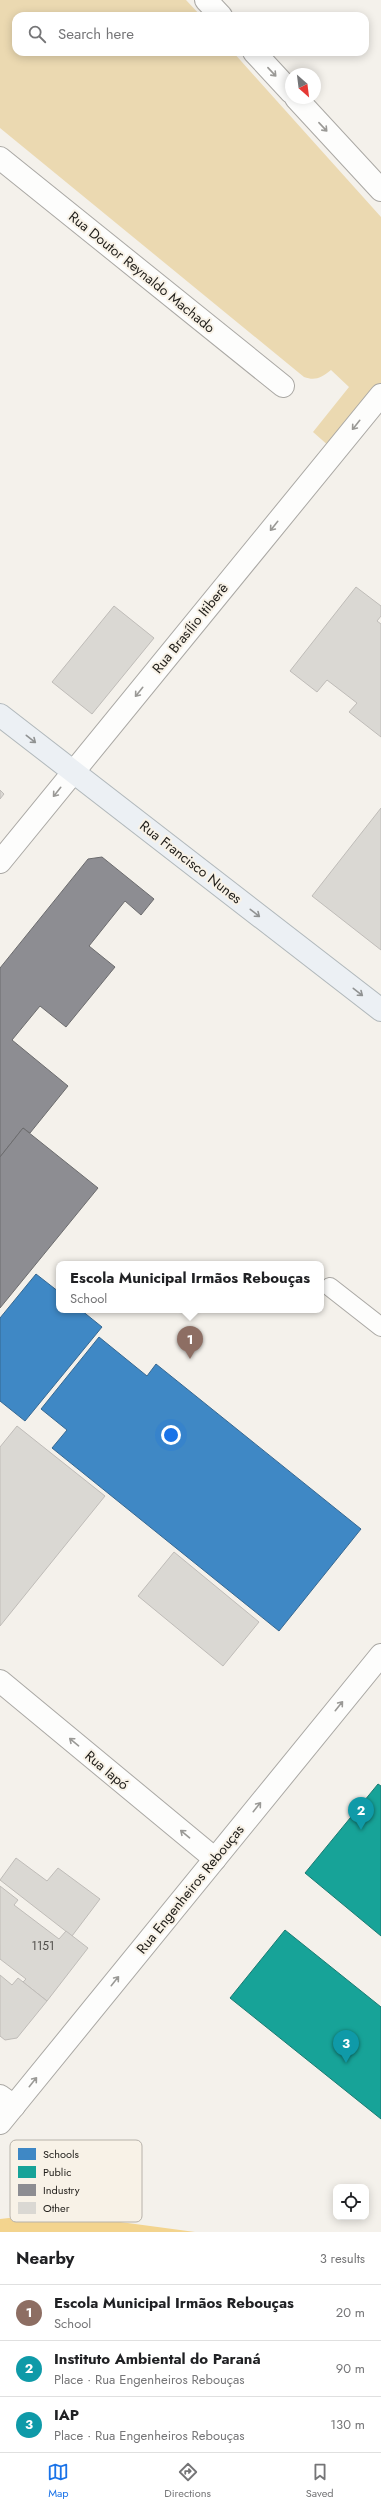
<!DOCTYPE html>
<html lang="en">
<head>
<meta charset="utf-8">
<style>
	body { margin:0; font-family:Jost,sans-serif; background:#f2f2f2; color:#202124 }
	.controls { position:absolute; right:12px; bottom:12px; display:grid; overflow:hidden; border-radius:8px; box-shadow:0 2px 10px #0003 }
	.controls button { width:36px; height:36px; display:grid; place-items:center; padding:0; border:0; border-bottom:1px solid #e0e0e0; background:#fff; color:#202124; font:20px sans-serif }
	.compass { position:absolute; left:285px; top:68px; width:36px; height:36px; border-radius:50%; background:#fff; box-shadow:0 2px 10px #0003; rotate:152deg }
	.you { position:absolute; left:171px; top:1435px; width:14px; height:14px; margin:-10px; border:3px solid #fff; border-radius:50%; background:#1a73e8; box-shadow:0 0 0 6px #1a73e833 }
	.badge { display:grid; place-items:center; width:26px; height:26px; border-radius:50%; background:#1a73e8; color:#fff; font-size:13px; font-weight:700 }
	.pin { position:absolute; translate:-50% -33px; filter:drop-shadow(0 1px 2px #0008) }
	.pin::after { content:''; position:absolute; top:21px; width:14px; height:12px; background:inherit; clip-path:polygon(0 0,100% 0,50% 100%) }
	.popup { position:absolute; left:56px; top:1261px; width:268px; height:52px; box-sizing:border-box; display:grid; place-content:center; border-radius:8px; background:#fff; filter:drop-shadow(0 1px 3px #0005); font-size:13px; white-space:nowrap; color:#757577 }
	.popup b { font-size:15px; color:#202124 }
	.popup::after { content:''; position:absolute; left:50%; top:100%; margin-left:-8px; border:8px solid transparent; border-top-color:#fff }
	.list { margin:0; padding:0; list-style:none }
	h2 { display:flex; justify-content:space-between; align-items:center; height:52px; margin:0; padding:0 16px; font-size:17px }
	h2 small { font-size:13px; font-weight:400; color:#757577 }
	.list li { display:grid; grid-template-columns:26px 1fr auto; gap:12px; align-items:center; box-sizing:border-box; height:56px; padding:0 16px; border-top:1px solid #e0e0e0 }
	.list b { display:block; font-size:15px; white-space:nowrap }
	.list p { margin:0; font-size:13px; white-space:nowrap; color:#757577 }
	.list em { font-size:13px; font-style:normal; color:#757577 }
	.icon { flex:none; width:22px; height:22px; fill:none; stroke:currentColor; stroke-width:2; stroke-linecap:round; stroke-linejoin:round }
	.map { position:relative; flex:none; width:381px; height:2232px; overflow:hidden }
	.search { position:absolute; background:#fff; box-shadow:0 2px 10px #0003; left:12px; right:12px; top:12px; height:44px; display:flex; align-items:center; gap:10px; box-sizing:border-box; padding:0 14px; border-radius:12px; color:#757577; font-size:15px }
	.sheet { height:220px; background:#fff }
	nav { display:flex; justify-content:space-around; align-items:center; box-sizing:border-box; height:56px; border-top:1px solid #e0e0e0; background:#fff; font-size:11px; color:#757577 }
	nav a { display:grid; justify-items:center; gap:2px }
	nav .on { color:#1a73e8 }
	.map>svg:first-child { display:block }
	.green { fill:#ebd9b1 }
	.water { fill:#f3d48e }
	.schools { fill:#3f88c5; stroke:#366892 }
	.public { fill:#17a398; stroke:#1a7b72 }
	.industry { fill:#8d8d92; stroke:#6c6c6e }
	.building { fill:#dad8d3; stroke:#bfbcb8 }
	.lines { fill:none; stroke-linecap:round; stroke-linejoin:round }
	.service-casing { stroke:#aaa8a4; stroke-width:20 }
	.minor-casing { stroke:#aaa8a4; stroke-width:24 }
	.secondary-casing { stroke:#aaa8a4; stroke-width:24 }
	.primary-casing { stroke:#b1b8bb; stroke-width:24 }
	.service { stroke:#fdfdfc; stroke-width:18 }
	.minor { stroke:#fdfdfc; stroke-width:22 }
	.secondary { stroke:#fdfdfc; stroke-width:22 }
	.primary { stroke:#ecf0f4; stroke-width:22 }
	.oneway { stroke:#9a9996 }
	.oneway2 { stroke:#909292 }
	.labels { text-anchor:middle; stroke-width:4; stroke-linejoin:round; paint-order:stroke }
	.number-label { font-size:12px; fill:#504e4a }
	.street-label { font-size:14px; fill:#201e1a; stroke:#f8f2e7 }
	.key { fill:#f8f2e7; stroke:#b7b2aa; stroke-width:1 }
	.key-label { font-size:11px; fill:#201e1a }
</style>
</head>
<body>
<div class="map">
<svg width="381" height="2232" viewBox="0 0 381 2232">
	<rect width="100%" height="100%" fill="#f4f1eb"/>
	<path class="green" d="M0,0H186L201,16H16V52H233L381,217V386L330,447L313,432L349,387L331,370C321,378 315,381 304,377L0,128Z"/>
	<path class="water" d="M53,2213L195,2232H0V2219Z"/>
	<g class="schools">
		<path d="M36,1274L59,1292V1310H81L102,1327L25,1421L0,1401V1318Z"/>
		<path d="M99,1337L147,1376L156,1364L361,1529L279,1631L52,1448L67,1430L41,1409Z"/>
	</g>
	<g class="public">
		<path d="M378,1784L381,1786V1936L305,1873Z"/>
		<path d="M285,1930L381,2007V2119L230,1998Z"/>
	</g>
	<g class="industry">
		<path d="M102,857L154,899L141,915L125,901L89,946L115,967L66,1027L40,1006L12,1040L68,1086L30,1133L23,1128L0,1157V968L88,859Z"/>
		<path d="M23,1128L98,1188L0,1308V1157Z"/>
	</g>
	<g class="building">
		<path d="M356,587L381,606V616L377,621L381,624V737L349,712L357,703L327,680L317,692L290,671Z"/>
		<path d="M114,606L154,638L92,714L52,682Z"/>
		<path d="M0,790L4,794L0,799Z"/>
		<path d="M381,808V950L312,896Z"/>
		<path d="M17,1426L105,1496L0,1626V1447Z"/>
		<path d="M174,1552L259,1622L223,1666L138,1596Z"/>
		<path d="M16,1858L47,1881L58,1868L100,1899L72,1936L0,1880Z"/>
		<path d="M0,1886L18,1900L14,1905L59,1939L66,1931L88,1948L47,2001L23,1982L26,1979L0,1959Z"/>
		<path d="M0,1975L12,1985L18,1978L47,2001L17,2038L5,2040L0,2036Z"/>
	</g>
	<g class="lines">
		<defs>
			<path id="service" d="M330,1287L381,1327"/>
			<g id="minor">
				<path d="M0,158L283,386"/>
				<path d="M0,1681L215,1859"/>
				<path d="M0,2096L14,2106"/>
			</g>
			<g id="secondary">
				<path d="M206,0L221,16"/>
				<path d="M254,52L291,92"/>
				<path d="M296,98L381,190"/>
				<path d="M0,862L381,395"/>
				<path d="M0,2123L381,1655"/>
			</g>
			<path id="primary" d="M0,715L381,1010"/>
		</defs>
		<use href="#service" class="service-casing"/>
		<use href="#minor" class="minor-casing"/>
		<use href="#secondary" class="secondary-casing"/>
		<use href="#primary" class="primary-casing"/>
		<use href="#service" class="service"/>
		<use href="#minor" class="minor"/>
		<use href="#secondary" class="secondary"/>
		<use href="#primary" class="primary"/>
	</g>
	<defs><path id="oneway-shaft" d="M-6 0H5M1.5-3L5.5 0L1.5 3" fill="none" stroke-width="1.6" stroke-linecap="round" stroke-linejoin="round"/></defs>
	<g class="oneway">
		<use href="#oneway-shaft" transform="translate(272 72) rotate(47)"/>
		<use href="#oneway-shaft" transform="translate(323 127) rotate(47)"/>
		<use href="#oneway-shaft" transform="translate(356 425) rotate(129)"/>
		<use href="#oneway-shaft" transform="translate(274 526) rotate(129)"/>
		<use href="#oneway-shaft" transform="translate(139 692) rotate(129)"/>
		<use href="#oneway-shaft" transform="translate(57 792) rotate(129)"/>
		<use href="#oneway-shaft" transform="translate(339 1706) rotate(-51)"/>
		<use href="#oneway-shaft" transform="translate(74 1742) rotate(-140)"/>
		<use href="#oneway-shaft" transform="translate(257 1807) rotate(-51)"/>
		<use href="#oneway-shaft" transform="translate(185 1834) rotate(-140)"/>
		<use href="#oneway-shaft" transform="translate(115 1981) rotate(-51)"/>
		<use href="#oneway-shaft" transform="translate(33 2082) rotate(-51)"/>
	</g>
	<g class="oneway2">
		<use href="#oneway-shaft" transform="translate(31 739) rotate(38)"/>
		<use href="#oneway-shaft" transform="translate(255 913) rotate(38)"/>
		<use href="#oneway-shaft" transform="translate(358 992) rotate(38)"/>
	</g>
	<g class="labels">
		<g class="number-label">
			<text x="43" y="1950">1151</text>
		</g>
		<g class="street-label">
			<text transform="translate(142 272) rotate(39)" y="5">Rua Doutor Reynaldo Machado</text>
			<text transform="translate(190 628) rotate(-51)" y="5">Rua Brasílio Itiberê</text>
			<text transform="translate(191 862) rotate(38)" y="5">Rua Francisco Nunes</text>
			<text transform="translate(107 1770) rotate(40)" y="5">Rua Iapó</text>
			<text transform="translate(190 1889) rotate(-51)" y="5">Rua Engenheiros Rebouças</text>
		</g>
	</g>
	<rect x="10" y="2140" width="132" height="82" rx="6" class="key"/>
	<rect x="18" y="2148" width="18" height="12" fill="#3f88c5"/>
	<rect x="18" y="2166" width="18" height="12" fill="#17a398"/>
	<rect x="18" y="2184" width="18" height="12" fill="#8d8d92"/>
	<rect x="18" y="2202" width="18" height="12" fill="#dad8d3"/>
	<g class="key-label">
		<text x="43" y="2158">Schools</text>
		<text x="43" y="2176">Public</text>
		<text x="43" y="2194">Industry</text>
		<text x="43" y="2212">Other</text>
	</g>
</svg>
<div class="controls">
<button><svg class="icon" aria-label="locate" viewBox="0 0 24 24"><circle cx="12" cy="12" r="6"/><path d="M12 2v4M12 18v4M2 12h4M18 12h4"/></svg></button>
</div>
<svg class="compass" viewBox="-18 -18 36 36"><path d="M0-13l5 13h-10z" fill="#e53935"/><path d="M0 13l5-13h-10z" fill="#757577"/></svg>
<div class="you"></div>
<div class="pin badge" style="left:190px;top:1359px;background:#8d6e63">1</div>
<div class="popup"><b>Escola Municipal Irmãos Rebouças</b>School</div>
<div class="pin badge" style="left:361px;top:1830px;background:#0f9aa8">2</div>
<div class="pin badge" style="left:346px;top:2063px;background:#0f9aa8">3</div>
<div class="search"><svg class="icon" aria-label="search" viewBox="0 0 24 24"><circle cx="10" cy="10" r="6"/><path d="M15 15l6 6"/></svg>Search here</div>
</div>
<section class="sheet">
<h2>Nearby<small>3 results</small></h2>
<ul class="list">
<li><span class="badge" style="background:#8d6e63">1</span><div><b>Escola Municipal Irmãos Rebouças</b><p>School</p></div><em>20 m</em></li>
<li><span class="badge" style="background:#0f9aa8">2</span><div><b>Instituto Ambiental do Paraná</b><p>Place · Rua Engenheiros Rebouças</p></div><em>90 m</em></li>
<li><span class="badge" style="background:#0f9aa8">3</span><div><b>IAP</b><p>Place · Rua Engenheiros Rebouças</p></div><em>130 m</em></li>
</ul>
</section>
<nav>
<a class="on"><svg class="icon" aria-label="map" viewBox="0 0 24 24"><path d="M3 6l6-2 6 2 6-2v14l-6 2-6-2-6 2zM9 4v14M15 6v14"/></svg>Map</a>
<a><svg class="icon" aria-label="directions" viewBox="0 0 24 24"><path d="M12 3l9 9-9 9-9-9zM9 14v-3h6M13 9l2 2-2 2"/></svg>Directions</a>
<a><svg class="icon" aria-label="saved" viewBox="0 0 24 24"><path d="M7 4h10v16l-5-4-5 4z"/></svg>Saved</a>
</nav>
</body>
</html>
